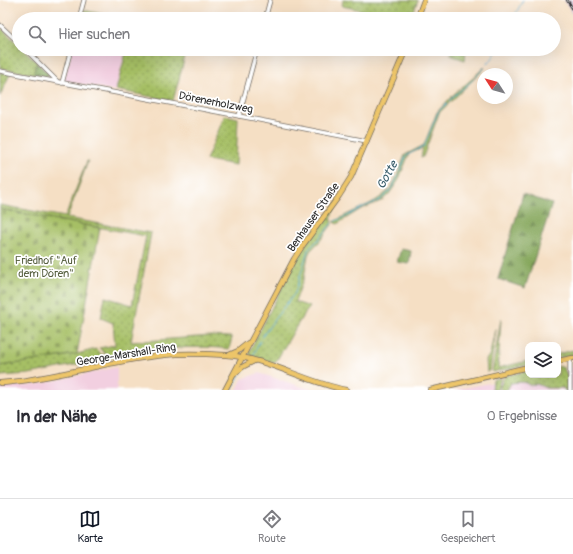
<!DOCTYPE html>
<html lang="de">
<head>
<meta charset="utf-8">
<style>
	body { margin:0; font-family:Pangolin,sans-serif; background:#f2f2f3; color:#2b2b33 }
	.controls { position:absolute; right:12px; bottom:12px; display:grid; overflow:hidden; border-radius:8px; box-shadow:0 4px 16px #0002 }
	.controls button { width:36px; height:36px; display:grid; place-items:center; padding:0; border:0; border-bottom:1px solid #e1e1e2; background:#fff; color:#2b2b33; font:20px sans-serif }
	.compass { position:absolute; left:477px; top:68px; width:36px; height:36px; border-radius:50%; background:#fff; box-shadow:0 4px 16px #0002; rotate:306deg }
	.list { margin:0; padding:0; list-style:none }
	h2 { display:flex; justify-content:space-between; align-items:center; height:52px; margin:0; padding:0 16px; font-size:17px }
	h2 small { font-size:13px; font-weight:400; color:#7c7c81 }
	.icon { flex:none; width:22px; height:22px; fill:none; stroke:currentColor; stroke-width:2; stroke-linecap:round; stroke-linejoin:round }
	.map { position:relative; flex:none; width:573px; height:390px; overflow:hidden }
	.search { position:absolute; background:#fff; box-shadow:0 4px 16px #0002; left:12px; right:12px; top:12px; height:44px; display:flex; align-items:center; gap:10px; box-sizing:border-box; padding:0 14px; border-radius:22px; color:#7c7c81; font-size:15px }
	.sheet { height:108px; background:#fff }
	nav { display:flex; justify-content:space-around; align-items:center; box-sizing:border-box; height:56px; border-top:1px solid #e1e1e2; background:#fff; font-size:11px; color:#7c7c81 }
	nav a { display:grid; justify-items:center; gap:2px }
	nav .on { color:#111827 }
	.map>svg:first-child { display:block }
	.built { fill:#f2cfe0 }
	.railway { fill:#cfbdcf }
	.green { fill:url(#green-dots); stroke:#687548 }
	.forest { fill:url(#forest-firs); stroke:#586842 }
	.cemetery { fill:url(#cemetery-stones); stroke:#687548 }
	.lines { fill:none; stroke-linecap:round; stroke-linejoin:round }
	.stream { stroke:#54acd1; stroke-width:1 }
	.minor-casing { stroke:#726a61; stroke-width:5 }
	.major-casing { stroke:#726a61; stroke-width:6 }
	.minor { stroke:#fff; stroke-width:3.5 }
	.major { stroke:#edc569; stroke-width:4.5 }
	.rail-casing { stroke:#2b2b2b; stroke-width:2.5 }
	.rail { stroke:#fff; stroke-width:1; stroke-dasharray:3; stroke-linecap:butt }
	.labels { text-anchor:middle; stroke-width:3.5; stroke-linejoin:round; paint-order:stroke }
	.street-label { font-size:11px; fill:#2b2b2b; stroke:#fff }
	.park-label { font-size:11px; fill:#565f3f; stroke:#fff }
	.water-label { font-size:12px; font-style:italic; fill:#3b5f6d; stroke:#fff }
</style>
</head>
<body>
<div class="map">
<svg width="573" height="390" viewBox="0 0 573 390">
	<defs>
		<pattern id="green-dots" width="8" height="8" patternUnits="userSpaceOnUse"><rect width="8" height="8" fill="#a6bf65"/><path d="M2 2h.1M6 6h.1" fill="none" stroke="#879b53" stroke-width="1.8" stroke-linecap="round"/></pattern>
		<pattern id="forest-firs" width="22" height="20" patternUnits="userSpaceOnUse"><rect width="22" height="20" fill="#84a65a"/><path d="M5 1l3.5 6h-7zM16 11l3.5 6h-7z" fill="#6c874b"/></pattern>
		<pattern id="cemetery-stones" width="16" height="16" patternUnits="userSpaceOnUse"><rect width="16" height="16" fill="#a6bf65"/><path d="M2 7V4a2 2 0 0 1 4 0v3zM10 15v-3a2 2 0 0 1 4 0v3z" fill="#879b53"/></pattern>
	</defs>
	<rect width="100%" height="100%" fill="#fff"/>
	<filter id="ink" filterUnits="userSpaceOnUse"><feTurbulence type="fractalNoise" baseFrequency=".025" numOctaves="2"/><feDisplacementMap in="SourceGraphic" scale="8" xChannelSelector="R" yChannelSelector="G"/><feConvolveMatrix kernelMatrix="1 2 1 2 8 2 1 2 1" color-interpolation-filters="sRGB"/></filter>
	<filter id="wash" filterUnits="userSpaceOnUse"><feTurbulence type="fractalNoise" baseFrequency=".012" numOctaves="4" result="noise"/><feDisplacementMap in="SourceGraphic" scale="16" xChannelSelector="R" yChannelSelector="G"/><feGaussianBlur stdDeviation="0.9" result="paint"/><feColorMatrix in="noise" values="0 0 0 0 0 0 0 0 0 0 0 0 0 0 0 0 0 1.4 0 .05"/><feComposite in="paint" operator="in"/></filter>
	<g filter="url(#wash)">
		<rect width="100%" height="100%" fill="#f5dfc4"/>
		<g class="built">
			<path d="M72,49H126L115,91L65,81L64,80Z"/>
			<path d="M117,367V390H0V387L34,385Z"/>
			<path d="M573,367V390H453L531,375H558V370Z"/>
			<path d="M259,373L303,387L314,390H237L242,379Z"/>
		</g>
		<path class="railway" d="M564,0H573V15Z"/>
		<g class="green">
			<path d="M343,0H418L411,19H404L342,6Z"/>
			<path d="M83,10L126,19H81Z"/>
			<path d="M0,27L19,45V49H23L37,62L33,74L0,68Z"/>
			<path d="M127,49H187L173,101L116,90Z"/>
			<path d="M452,49H466L465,60L450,55Z"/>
			<path d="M484,67L485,68L439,113L423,157H421L423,148L409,154L398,181L389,194L381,201L361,209L337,224L334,222C350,211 374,205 387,192C396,183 400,167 405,155L424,145L437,112L454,94L472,79Z"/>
			<path d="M0,72L10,74L0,96Z"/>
			<path d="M225,115L238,118L236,165L206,160Z"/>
			<path d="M87,161H88L67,218L151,233L131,342L210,336L231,337L232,338L229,349C192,344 149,350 112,358L103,352L99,348L115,345L113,323L101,318L105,297L132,305L146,236L53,219L0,209V205L65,217Z"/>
			<path d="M339,200C337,208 328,215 333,223L319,242L310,251L308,255L304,277L295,302L310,307L302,317L275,363L251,356L249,354L250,350L296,260L304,246Z"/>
			<path d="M501,319L498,368L528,361V365L492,372Z"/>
			<path d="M495,329H496L490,370L487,372L486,360L490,354Z"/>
			<path d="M96,349L101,354L110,358L29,374L0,376V366L77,354Z"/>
			<path d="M573,350V355L558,358V354Z"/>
			<path d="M558,366L564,368C568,375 568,382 568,390H564V388H546L537,384L529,385L526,383L522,382L511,383L507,390H499L503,379L505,376L528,371V375H558Z"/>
			<path d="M501,378L497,390H492L493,380Z"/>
		</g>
		<g class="forest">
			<path d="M37,63L49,74L48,77L33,74Z"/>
			<path d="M523,194L552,204L525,288L498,279Z"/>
			<path d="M401,249L411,251L409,264L397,262Z"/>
		</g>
		<path class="cemetery" d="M0,209L25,214L100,228L77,354L0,366Z"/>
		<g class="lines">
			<g class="stream">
				<path d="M513,19L523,0"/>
				<path d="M487,64L492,59L497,49"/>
				<path d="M335,221C345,218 352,213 361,208C367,205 375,203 381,199C395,189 400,171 406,156L424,146L438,112L455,95L473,80L484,68"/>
				<path d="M262,337L276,317L295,293L308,250L319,239L332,223"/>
				<path d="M253,356L260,341"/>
				<path d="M232,390L239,376L246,368"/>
			</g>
		</g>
	</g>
	<g filter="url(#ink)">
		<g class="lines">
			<defs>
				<g id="minor">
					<path d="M79,19L84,0"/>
					<path d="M265,19L270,0"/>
					<path d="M0,25L19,43"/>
					<path d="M25,49L57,81"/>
					<path d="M0,71L239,116L367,141"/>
					<path d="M62,83L71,49"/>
					<path d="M239,116L257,49"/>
					<path d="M570,359V390"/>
				</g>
				<g id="major">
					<path d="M417,19L424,0"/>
					<path d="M229,355L238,351L248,343"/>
					<path d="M558,361L573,358"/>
					<path d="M235,373L244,366L254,361"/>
					<path d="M0,383C25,382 50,376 75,371C109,364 143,356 177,354C193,353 210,354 226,355C267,358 305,382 346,390"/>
					<path d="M225,390L294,259L303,245L339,196L351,177L395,75L406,49"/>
					<path d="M430,390L528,367"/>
				</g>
			</defs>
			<use href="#minor" class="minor-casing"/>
			<use href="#major" class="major-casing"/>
			<use href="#minor" class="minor"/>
			<use href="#major" class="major"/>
			<defs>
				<path id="rail" d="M567,0L573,9"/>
			</defs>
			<use href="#rail" class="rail-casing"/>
			<use href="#rail" class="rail"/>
		</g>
	</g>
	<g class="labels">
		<g class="street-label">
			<text transform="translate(216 102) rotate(11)" y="4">Dörenerholzweg</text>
			<text transform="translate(313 217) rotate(-55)" y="4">Benhauser Straße</text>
			<text transform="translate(126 354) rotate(-9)" y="4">George-Marshall-Ring</text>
		</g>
		<g class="park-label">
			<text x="46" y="264">Friedhof "Auf<tspan x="46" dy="13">dem Dören"</tspan></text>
		</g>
		<g class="water-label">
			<text transform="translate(387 175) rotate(-61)" y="4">Gotte</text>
		</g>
	</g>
</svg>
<div class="controls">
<button><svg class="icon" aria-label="layers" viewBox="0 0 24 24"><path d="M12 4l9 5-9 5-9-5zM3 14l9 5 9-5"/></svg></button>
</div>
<svg class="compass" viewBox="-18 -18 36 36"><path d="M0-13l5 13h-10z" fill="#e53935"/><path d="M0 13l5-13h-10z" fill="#7c7c81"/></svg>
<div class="search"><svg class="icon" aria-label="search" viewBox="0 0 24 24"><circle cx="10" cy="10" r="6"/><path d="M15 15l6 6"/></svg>Hier suchen</div>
</div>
<section class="sheet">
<h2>In der Nähe<small>0 Ergebnisse</small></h2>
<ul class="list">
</ul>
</section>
<nav>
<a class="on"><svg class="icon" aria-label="map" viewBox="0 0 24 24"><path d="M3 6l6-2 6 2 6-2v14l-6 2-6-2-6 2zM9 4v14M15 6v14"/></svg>Karte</a>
<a><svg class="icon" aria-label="directions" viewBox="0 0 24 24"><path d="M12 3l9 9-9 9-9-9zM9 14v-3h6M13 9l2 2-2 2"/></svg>Route</a>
<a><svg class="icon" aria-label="saved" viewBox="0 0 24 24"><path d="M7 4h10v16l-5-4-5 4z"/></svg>Gespeichert</a>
</nav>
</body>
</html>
